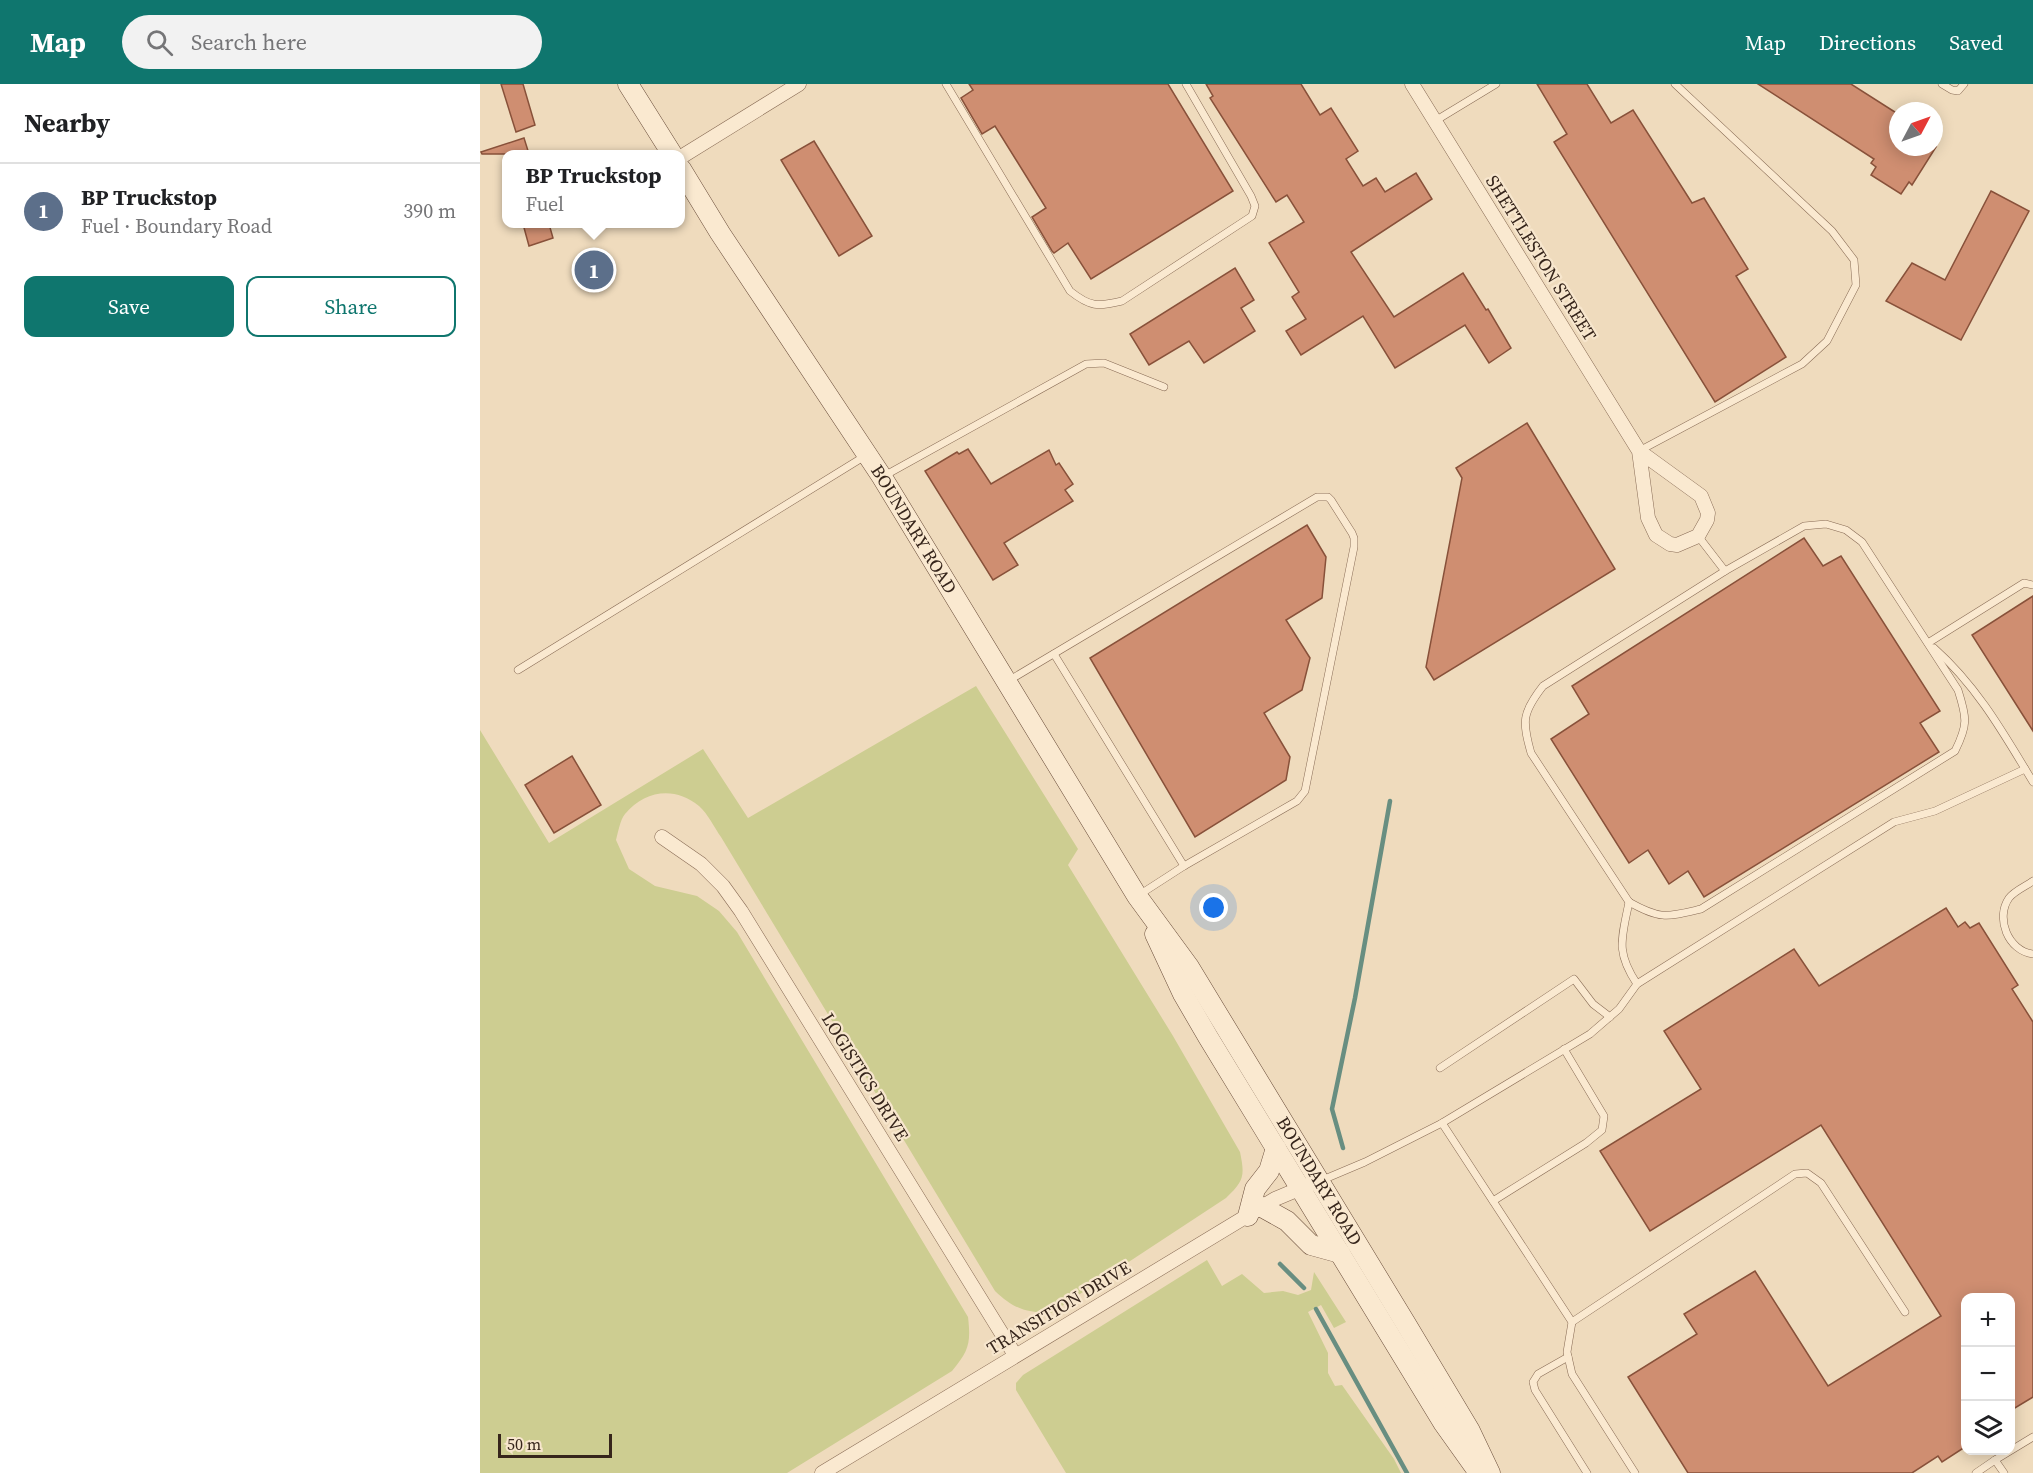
<!DOCTYPE html>
<html lang="en">
<head>
<meta charset="utf-8">
<style>
	body { margin:0; font-family:"Source Serif 4",serif; background:#f2f2f2; color:#202124 }
	.controls { position:absolute; right:18px; bottom:18px; display:grid; overflow:hidden; border-radius:12px; box-shadow:0 3px 15px #0003 }
	.controls button { width:54px; height:54px; display:grid; place-items:center; padding:0; border:0; border-bottom:2px solid #e0e0e0; background:#fff; color:#202124; font:30px sans-serif }
	.compass { position:absolute; left:1409px; top:18px; width:54px; height:54px; border-radius:50%; background:#fff; box-shadow:0 3px 15px #0003; rotate:49deg }
	.scale { position:absolute; left:18px; bottom:15px; width:114px; box-sizing:border-box; padding-left:6px; border:3px solid #36251b; border-top:0; font-size:16px; line-height:21px; white-space:nowrap; color:#36251b; -webkit-text-stroke:4px #f7e6cd; paint-order:stroke }
	.you { position:absolute; left:734px; top:824px; width:21px; height:21px; margin:-15px; border:4px solid #fff; border-radius:50%; background:#1a73e8; box-shadow:0 0 0 9px #1a73e833 }
	.badge { display:grid; place-items:center; width:39px; height:39px; border-radius:50%; background:#0f766e; color:#fff; font-size:20px; font-weight:700 }
	.pin { position:absolute; translate:-50% -50%; border:3px solid #fff; box-shadow:0 2px 6px #0006 }
	.popup { position:absolute; left:22px; top:66px; width:183px; height:78px; box-sizing:border-box; display:grid; place-content:center; border-radius:12px; background:#fff; filter:drop-shadow(0 2px 4px #0005); font-size:20px; white-space:nowrap; color:#757577 }
	.popup b { font-size:22px; color:#202124 }
	.popup::after { content:''; position:absolute; left:50%; top:100%; margin-left:-12px; border:12px solid transparent; border-top-color:#fff }
	.list { margin:0; padding:0; list-style:none }
	h2 { display:flex; justify-content:space-between; align-items:center; height:78px; margin:0; padding:0 24px; font-size:26px }
	h2 small { font-size:20px; font-weight:400; color:#757577 }
	.list li { display:grid; grid-template-columns:39px 1fr auto; gap:18px; align-items:center; box-sizing:border-box; height:96px; padding:0 24px; border-top:2px solid #e0e0e0 }
	.list b { display:block; font-size:22px; white-space:nowrap }
	.list p { margin:0; font-size:20px; white-space:nowrap; color:#757577 }
	.list em { font-size:20px; font-style:normal; color:#757577 }
	.actions { display:flex; gap:12px; padding:18px 24px }
	.actions a { flex:1; padding:14px 0; border:2px solid #0f766e; border-radius:12px; text-align:center; font-size:21px; color:#0f766e }
	.actions .main { background:#0f766e; color:#fff }
	.icon { flex:none; width:33px; height:33px; fill:none; stroke:currentColor; stroke-width:2; stroke-linecap:round; stroke-linejoin:round }
	.map { position:relative; flex:none; width:1553px; height:1389px; overflow:hidden }
	header { display:flex; align-items:center; gap:36px; box-sizing:border-box; height:84px; padding:0 30px; background:#0f766e; color:#fff }
	header strong { font-size:28px }
	nav { display:flex; gap:33px; margin-inline-start:auto; font-size:21px }
	.search { width:420px; height:54px; background:#f2f2f2; display:flex; align-items:center; gap:15px; box-sizing:border-box; padding:0 21px; border-radius:33px; color:#757577; font-size:22px }
	main { display:flex }
	aside { flex:1; background:#fff }
	.map>svg:first-child { display:block }
	.green { fill:#cdcd91 }
	.lines { fill:none; stroke-linecap:round; stroke-linejoin:round }
	.stream { stroke:#688e81; stroke-width:4.5 }
	.building { fill:#cf8e71; stroke:#88513a; stroke-width:1.5 }
	.lane-casing { stroke:#886b55; stroke-width:8 }
	.street-casing { stroke:#886b55; stroke-width:15 }
	.secondary-casing { stroke:#694c39; stroke-width:21 }
	.lane { stroke:#fae9d0; stroke-width:7 }
	.street { stroke:#fae9d0; stroke-width:14 }
	.secondary { stroke:#fae9d0; stroke-width:20 }
	.labels { text-anchor:middle; stroke-width:4.5; stroke-linejoin:round; paint-order:stroke }
	.street-label { font-size:18px; fill:#36251b; stroke:#f7e6cd }
</style>
</head>
<body>
<header>
<strong>Map</strong>
<div class="search"><svg class="icon" aria-label="search" viewBox="0 0 24 24"><circle cx="10" cy="10" r="6"/><path d="M15 15l6 6"/></svg>Search here</div>
<nav><a>Map</a><a>Directions</a><a>Saved</a></nav>
</header>
<main>
<aside>
<h2>Nearby<small></small></h2>
<ul class="list">
<li><span class="badge" style="background:#5c6f8a">1</span><div><b>BP Truckstop</b><p>Fuel · Boundary Road</p></div><em>390 m</em></li>
</ul>
<div class="actions"><a class="main">Save</a><a>Share</a></div>
</aside>
<div class="map">
<svg width="1553" height="1389" viewBox="0 0 1553 1389">
	<rect width="100%" height="100%" fill="#efdbbd"/>
	<g class="green">
		<path d="M496,602L598,765L588,781L693,952L760,1068C765,1092 764,1097 746,1114L571,1229C545,1228 534,1225 515,1207L241,753C234,743 228,730 219,722C195,702 165,706 145,730C140,736 138,749 136,756L149,785L175,802L217,812L239,827L257,848L488,1233C491,1259 489,1267 472,1287L307,1389H0V646L69,759L223,665L268,734Z"/>
		<path d="M727,1176L742,1202L762,1190L784,1209L803,1207L818,1211L831,1206L834,1188L866,1238L854,1244L841,1221L828,1228L848,1269V1289L855,1302L862,1301L914,1375L921,1389H586L536,1306V1299L543,1291Z"/>
	</g>
	<g class="lines">
		<g class="stream">
			<path d="M863,1064L852,1025L875,914L910,717"/>
			<path d="M800,1180L824,1204"/>
			<path d="M836,1225L927,1389"/>
		</g>
	</g>
	<g class="building">
		<path d="M21,0H43L55,41L36,48Z"/>
		<path d="M489,0H688L753,107L611,195L588,159L574,169L572,167L552,133L566,124L515,42L502,50L481,14L493,6Z"/>
		<path d="M726,0H821L840,31L851,24L878,67L866,75L883,102L896,94L905,108L936,89L952,115L871,168L914,233L983,189L1006,226L1008,225L1031,264L1009,279L985,241L915,284L883,232L821,271L806,247L826,235L812,213L819,208L789,159L824,138L807,111L796,118L730,14L733,12Z"/>
		<path d="M1057,0H1107L1131,39L1153,26L1212,119L1224,114L1268,185L1256,192L1306,273L1235,318L1074,58L1087,50Z"/>
		<path d="M1278,0H1371L1418,30V63H1456L1432,101L1429,98L1421,110L1391,91L1396,83L1391,79L1394,75Z"/>
		<path d="M44,54L49,70H2L1,68Z"/>
		<path d="M334,57L392,152L359,172L301,76Z"/>
		<path d="M1511,107L1549,127L1481,256L1406,217L1432,179L1465,196Z"/>
		<path d="M43,140H69L73,154L49,162Z"/>
		<path d="M755,184L774,216L761,224L775,247L724,279L709,257L669,281L650,250Z"/>
		<path d="M1047,339L1135,485L954,596L946,583L982,394L976,384Z"/>
		<path d="M488,365L511,400L569,366L576,381L579,379L593,400L585,406L593,417L524,459L538,481L513,496L445,387L477,368L479,370Z"/>
		<path d="M827,441L846,473L842,514L806,536L830,574L822,606L784,629L810,673L806,696L715,753L610,574Z"/>
		<path d="M1324,454L1343,482L1361,472L1460,627L1440,639L1459,668L1224,813L1208,787L1189,800L1168,766L1149,779L1071,655L1109,630L1092,602Z"/>
		<path d="M1553,512V647L1492,551Z"/>
		<path d="M92,672L121,721L74,749L45,701Z"/>
		<path d="M1466,824L1478,843L1485,838L1490,844L1499,839L1538,901L1532,905L1553,938V1313L1530,1327V1214H1485V1363L1462,1378L1458,1372L1432,1389H1208L1148,1293L1217,1250L1204,1230L1275,1187L1348,1302L1461,1232L1341,1041L1170,1147L1120,1067L1221,1005L1184,947L1314,865L1339,902Z"/>
	</g>
	<g class="lines">
		<defs>
			<g id="lane">
				<path d="M466,0L590,207C610,223 618,223 642,217L772,132L775,122L771,112L706,0"/>
				<path d="M1462,0L1472,6L1478,7L1484,0"/>
				<path d="M955,37L1016,0"/>
				<path d="M1159,367L1322,280L1347,257L1376,201L1374,176L1352,147L1195,0"/>
				<path d="M404,392L606,280L624,279L684,303"/>
				<path d="M1346,440L1366,446L1382,458L1478,606C1487,634 1488,641 1475,667L1221,825C1187,833 1181,836 1149,818L1051,669C1042,637 1042,629 1063,602L1245,487L1324,442Z"/>
				<path d="M1218,452L1245,487"/>
				<path d="M1448,559L1544,499L1553,501"/>
				<path d="M1454,564C1497,602 1524,650 1553,698"/>
				<path d="M574,570L704,782"/>
				<path d="M38,586L385,372"/>
				<path d="M528,597L837,413H848L851,416L872,449L874,454V463L825,707L817,717L704,782L659,811"/>
				<path d="M1553,797C1546,802 1534,807 1529,814C1515,834 1528,867 1553,870"/>
				<path d="M1149,818C1142,854 1135,867 1157,900"/>
				<path d="M960,984L1094,895L1113,920L1130,933"/>
				<path d="M962,1039L1092,1238L1087,1268L1092,1290L1155,1389"/>
				<path d="M840,1097L885,1078L962,1039L1110,950L1139,925L1157,900L1414,738L1455,727L1545,685"/>
				<path d="M1013,1117L1106,1059L1122,1046L1124,1032L1084,965"/>
				<path d="M1092,1238L1315,1090L1327,1089L1341,1099L1425,1228"/>
				<path d="M1088,1273L1058,1290L1053,1298L1055,1306L1107,1389"/>
				<path d="M1496,1389L1515,1376"/>
				<path d="M1524,1389L1515,1376L1553,1353"/>
			</g>
			<g id="street">
				<path d="M932,0L1159,367L1221,412L1228,429L1227,436L1218,452L1197,461L1190,460L1176,451L1168,434L1159,367"/>
				<path d="M201,73L319,0"/>
				<path d="M182,753L221,780L243,802L261,827L535,1271"/>
				<path d="M342,1389L795,1115L838,1097"/>
			</g>
			<g id="secondary">
				<path d="M148,0L192,70"/>
				<path id="s1" d="M201,85L240,149L402,393L657,812L709,883L926,1240L990,1347L1010,1389"/>
				<path d="M675,850L703,910L728,953L964,1340L999,1389"/>
				<path d="M782,1123L807,1137L831,1161L860,1169"/>
				<path d="M768,1132L775,1105L789,1087L796,1064"/>
			</g>
		</defs>
		<use href="#lane" class="lane-casing"/>
		<use href="#street" class="street-casing"/>
		<use href="#secondary" class="secondary-casing"/>
		<use href="#lane" class="lane"/>
		<use href="#street" class="street"/>
		<use href="#secondary" class="secondary"/>
	</g>
	<g class="labels">
		<g class="street-label">
			<text transform="translate(1061 174) rotate(58)" y="6">SHETTLESTON STREET</text>
			<text dy="6" stroke="none"><textPath href="#s1" startOffset="429">BOUNDARY ROAD</textPath></text>
			<text transform="translate(385 993) rotate(58)" y="6">LOGISTICS DRIVE</text>
			<text dy="6" stroke="none"><textPath href="#s1" startOffset="1197">BOUNDARY ROAD</textPath></text>
			<text transform="translate(579 1224) rotate(-31)" y="6">TRANSITION DRIVE</text>
		</g>
	</g>
</svg>
<div class="controls">
<button>+</button>
<button>−</button>
<button><svg class="icon" aria-label="layers" viewBox="0 0 24 24"><path d="M12 4l9 5-9 5-9-5zM3 14l9 5 9-5"/></svg></button>
</div>
<svg class="compass" viewBox="-18 -18 36 36"><path d="M0-13l5 13h-10z" fill="#e53935"/><path d="M0 13l5-13h-10z" fill="#757577"/></svg>
<div class="scale">50 m</div>
<div class="you"></div>
<div class="pin badge" style="left:114px;top:186px;background:#5c6f8a">1</div>
<div class="popup"><b>BP Truckstop</b>Fuel</div>
</div>
</main>
</body>
</html>
